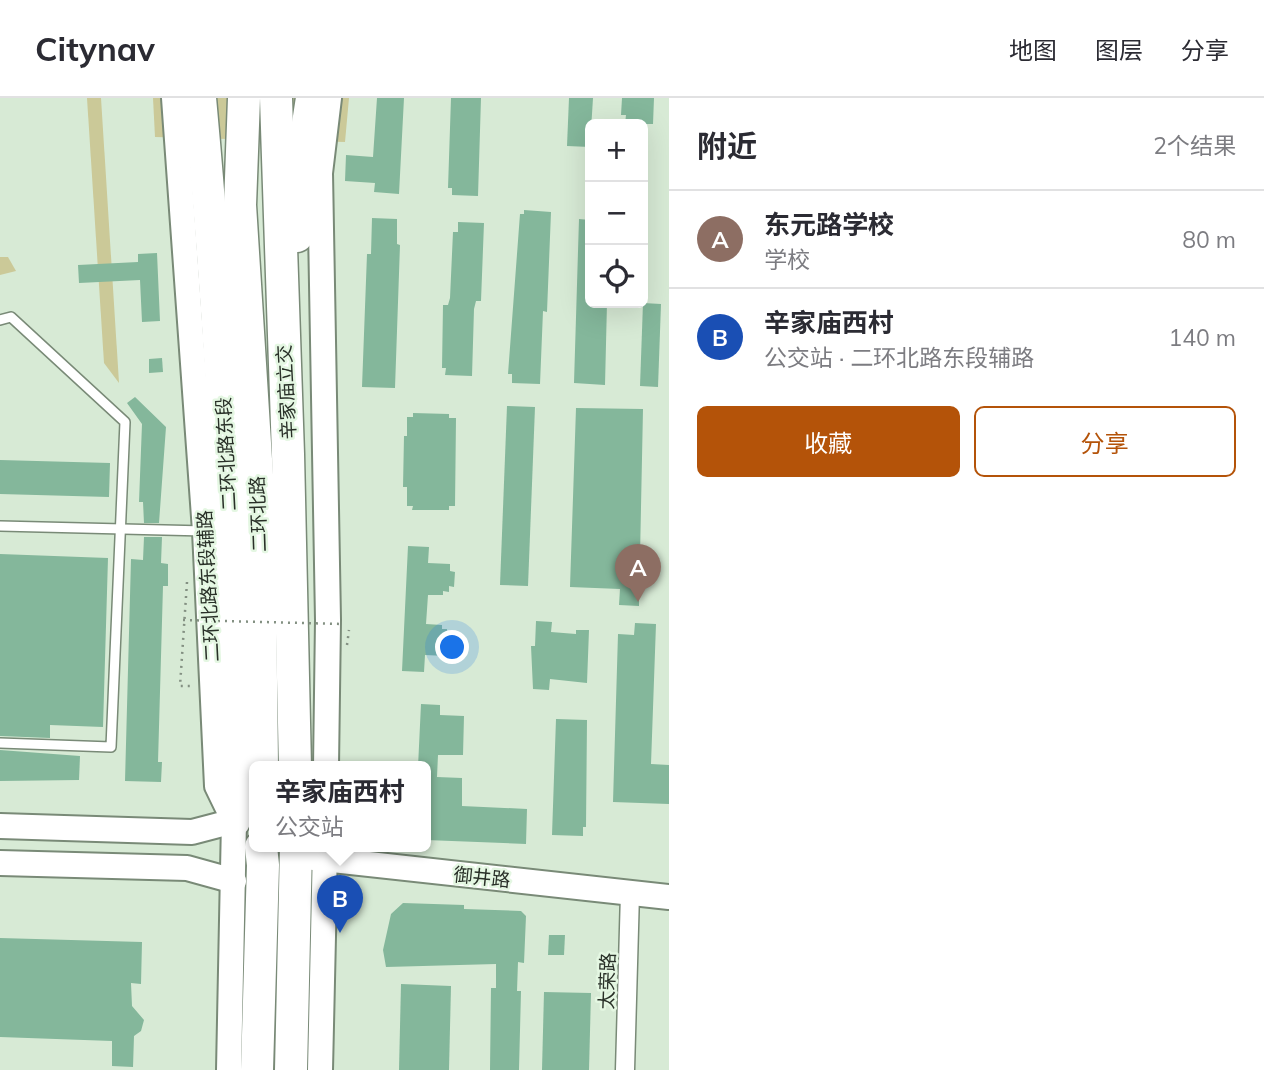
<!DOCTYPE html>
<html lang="zh">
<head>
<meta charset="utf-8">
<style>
	body { margin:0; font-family:Mulish,"Noto Sans SC",sans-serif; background:#f2f2f3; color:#2b2b33 }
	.controls { position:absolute; right:21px; top:21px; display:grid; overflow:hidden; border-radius:10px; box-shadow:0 7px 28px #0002 }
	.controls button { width:63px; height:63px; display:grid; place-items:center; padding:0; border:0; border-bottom:2px solid #e1e1e2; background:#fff; color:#2b2b33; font:35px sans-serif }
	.you { position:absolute; left:453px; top:550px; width:24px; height:24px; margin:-18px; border:5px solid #fff; border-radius:50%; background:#1a73e8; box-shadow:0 0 0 10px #1a73e833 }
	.badge { display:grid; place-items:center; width:46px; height:46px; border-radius:50%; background:#b45309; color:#fff; font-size:23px; font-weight:700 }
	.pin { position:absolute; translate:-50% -58px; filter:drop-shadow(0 2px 4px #0008) }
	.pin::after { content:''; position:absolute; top:37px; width:24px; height:21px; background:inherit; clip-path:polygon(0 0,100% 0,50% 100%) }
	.popup { position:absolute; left:249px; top:663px; width:182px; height:91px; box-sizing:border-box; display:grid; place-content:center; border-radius:10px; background:#fff; filter:drop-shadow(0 2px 5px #0005); font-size:23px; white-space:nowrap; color:#7c7c81 }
	.popup b { font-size:26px; color:#2b2b33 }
	.popup::after { content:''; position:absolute; left:50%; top:100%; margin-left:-14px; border:14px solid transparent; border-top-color:#fff }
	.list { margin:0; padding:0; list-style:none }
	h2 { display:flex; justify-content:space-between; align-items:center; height:91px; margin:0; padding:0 28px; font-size:30px }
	h2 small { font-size:23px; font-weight:400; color:#7c7c81 }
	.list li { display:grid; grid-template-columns:46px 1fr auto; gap:21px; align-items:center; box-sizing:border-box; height:98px; padding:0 28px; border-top:2px solid #e1e1e2 }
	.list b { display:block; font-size:26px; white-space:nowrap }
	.list p { margin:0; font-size:23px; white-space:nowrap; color:#7c7c81 }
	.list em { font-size:23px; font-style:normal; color:#7c7c81 }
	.actions { display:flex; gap:14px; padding:21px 28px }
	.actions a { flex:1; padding:16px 0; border:2px solid #b45309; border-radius:10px; text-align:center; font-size:24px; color:#b45309 }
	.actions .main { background:#b45309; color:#fff }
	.icon { flex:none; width:38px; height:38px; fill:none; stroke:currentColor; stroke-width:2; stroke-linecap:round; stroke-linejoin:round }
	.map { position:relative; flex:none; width:669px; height:972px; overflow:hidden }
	header { display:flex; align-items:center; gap:42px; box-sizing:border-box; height:98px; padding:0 35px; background:#fff; border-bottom:2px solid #e1e1e2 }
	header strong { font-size:33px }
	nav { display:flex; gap:38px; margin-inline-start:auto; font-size:24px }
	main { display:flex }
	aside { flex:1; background:#fff }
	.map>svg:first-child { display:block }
	.green { fill:#cbc998 }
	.building { fill:#84b79b }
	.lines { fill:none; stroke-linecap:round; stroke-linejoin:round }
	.lane-casing { stroke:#798a77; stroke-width:12 }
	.street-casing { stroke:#798a77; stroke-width:21 }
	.secondary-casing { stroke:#798a77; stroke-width:28 }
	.highway-casing { stroke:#798a77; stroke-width:35 }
	.path { stroke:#839082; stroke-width:2.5; stroke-dasharray:2 5; stroke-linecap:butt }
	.lane { stroke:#fff; stroke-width:9 }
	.street { stroke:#fff; stroke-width:18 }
	.secondary { stroke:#fff; stroke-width:24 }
	.highway { stroke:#fff; stroke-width:32 }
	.path-bridge { stroke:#839082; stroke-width:2.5; stroke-dasharray:2 5; stroke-linecap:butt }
	.labels { text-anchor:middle; stroke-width:5; stroke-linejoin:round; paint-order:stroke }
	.street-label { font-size:19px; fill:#293028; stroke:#e4f7e2 }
</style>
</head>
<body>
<header>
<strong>Citynav</strong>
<nav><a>地图</a><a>图层</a><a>分享</a></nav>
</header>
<main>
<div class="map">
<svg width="669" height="972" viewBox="0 0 669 972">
	<rect width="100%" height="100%" fill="#d7ead5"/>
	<g class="green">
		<path d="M87,0H101L119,285L104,265Z"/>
		<path d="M153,0H349L345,44L155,39Z"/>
		<path d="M0,159H8L16,173L0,177Z"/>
	</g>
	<g class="building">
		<path d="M377,0H404L399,96L374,94L375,85L345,83L346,57L373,59Z"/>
		<path d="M451,0H481L478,98L452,97V90H448Z"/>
		<path d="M569,0H593L590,49L567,48Z"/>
		<path d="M622,0H654L653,26H625L626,17H621Z"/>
		<path d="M524,112L551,114L547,214L543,213L540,286L512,285V276H508L520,116H524Z"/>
		<path d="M372,120L397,121V146L400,147L395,290L362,289L367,156H371Z"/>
		<path d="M579,121L590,122V205H607L605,287L574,285Z"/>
		<path d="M458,124L484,125L481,203H476L474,211L472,278L445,277L446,270H442L443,207H448L450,200L453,134H458Z"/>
		<path d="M157,155L160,223L142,224L140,182L79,185L78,167L138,164V156Z"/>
		<path d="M643,205L661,206L658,289L640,288Z"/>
		<path d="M162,260L163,274L149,275V261Z"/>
		<path d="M135,299L166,329L159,425H144L143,404H139L142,326L127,305Z"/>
		<path d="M507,308L535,309L528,488L500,487Z"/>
		<path d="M576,310L643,311L639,508L619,507L620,491L570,489Z"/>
		<path d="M413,315L449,316V320H456L455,408H449V412H412L413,408H407V389H403L404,338H407V319H413Z"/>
		<path d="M0,362L110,365L109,399L0,396Z"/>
		<path d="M144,439H162L161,465L168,466V488H163L158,664H162L161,684L125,683L131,461L143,462Z"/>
		<path d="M408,448L429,449L428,465L450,466V473L455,474L454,489L449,488V494L443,493V497H428L426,526L442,527V531H447L446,558L425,557L424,574L402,573Z"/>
		<path d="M0,456L108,460L103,629L50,627V640L0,638Z"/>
		<path d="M536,523L552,524L551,534L576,536V532H589L587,585L550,581L549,592L533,591L531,548H535Z"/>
		<path d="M635,525L656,526L651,666L669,667V706L613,704L618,536L634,537Z"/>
		<path d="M421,606L440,607V617L464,618L463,657H438L437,679L462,680V708L527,711L526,746L426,742V669H418Z"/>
		<path d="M556,621L587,622L586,729H583V738L552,737Z"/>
		<path d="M0,652L80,658L79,682L0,683Z"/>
		<path d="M403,805L464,807V811L521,813L526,818L524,865L518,864L517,893H521L519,972H490L491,890H496V866L386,869L383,852L391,816Z"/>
		<path d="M549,837H565L564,857H548Z"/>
		<path d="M0,840L142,844L141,886L131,885L132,908L144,922L141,933L134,938L133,969L112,968V943L0,939Z"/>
		<path d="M401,886L451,888L449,972H399Z"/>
		<path d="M544,894L591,895L589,972H542Z"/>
	</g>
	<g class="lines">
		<defs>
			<g id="lane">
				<path d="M0,222L11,219L125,324L111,649L0,645"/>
				<path d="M0,428L205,433"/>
			</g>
			<path id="street" d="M625,972L630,795"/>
			<g id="secondary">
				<path d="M174,0L205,433L217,688L234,723L229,972"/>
				<path d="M326,669L328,522L320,75L329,0"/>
				<path d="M0,728L192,734L234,723"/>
				<path d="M296,758L669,799"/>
				<path d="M0,765L187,770L234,783"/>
				<path d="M320,972L325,749"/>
			</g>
			<g id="highway">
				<path d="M200,0C222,241 236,482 234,723"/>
				<path d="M244,0L240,107L259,409L262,669"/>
				<path d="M276,0L288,356L295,669"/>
				<path d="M297,138L300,77L312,0"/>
				<path d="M257,972L263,767L261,749"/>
				<path d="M291,972L296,749"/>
			</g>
		</defs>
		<use href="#lane" class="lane-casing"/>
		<use href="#street" class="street-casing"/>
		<use href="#secondary" class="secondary-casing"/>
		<use href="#highway" class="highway-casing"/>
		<g class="path">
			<path d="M187,484L180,588H193"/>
			<path d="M347,547L349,532"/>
		</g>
		<use href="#lane" class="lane"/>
		<use href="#street" class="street"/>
		<use href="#secondary" class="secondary"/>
		<use href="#highway" class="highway"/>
		<path class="path-bridge" d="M183,522L342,526"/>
	</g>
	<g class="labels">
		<g class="street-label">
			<text transform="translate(286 294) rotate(-93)" y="7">辛家庙立交</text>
			<text transform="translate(226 356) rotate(-93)" y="7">二环北路东段</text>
			<text transform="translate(258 416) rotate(-92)" y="7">二环北路</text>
			<text transform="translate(208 488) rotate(-93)" y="7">二环北路东段辅路</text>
			<text transform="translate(482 779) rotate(6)" y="7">御井路</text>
			<text transform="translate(607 883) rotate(-88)" y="7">太荣路</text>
		</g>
	</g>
</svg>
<div class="controls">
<button>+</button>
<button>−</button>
<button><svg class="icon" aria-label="locate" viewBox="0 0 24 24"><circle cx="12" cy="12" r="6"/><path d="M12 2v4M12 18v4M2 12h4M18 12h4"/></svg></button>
</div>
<div class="you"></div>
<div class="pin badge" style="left:638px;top:504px;background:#8d6e63">A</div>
<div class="pin badge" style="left:340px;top:835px;background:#1a4fb4">B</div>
<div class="popup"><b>辛家庙西村</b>公交站</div>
</div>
<aside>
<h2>附近<small>2个结果</small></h2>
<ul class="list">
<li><span class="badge" style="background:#8d6e63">A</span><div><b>东元路学校</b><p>学校</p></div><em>80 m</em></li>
<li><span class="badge" style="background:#1a4fb4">B</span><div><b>辛家庙西村</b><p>公交站 · 二环北路东段辅路</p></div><em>140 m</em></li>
</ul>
<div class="actions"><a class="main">收藏</a><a>分享</a></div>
</aside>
</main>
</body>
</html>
